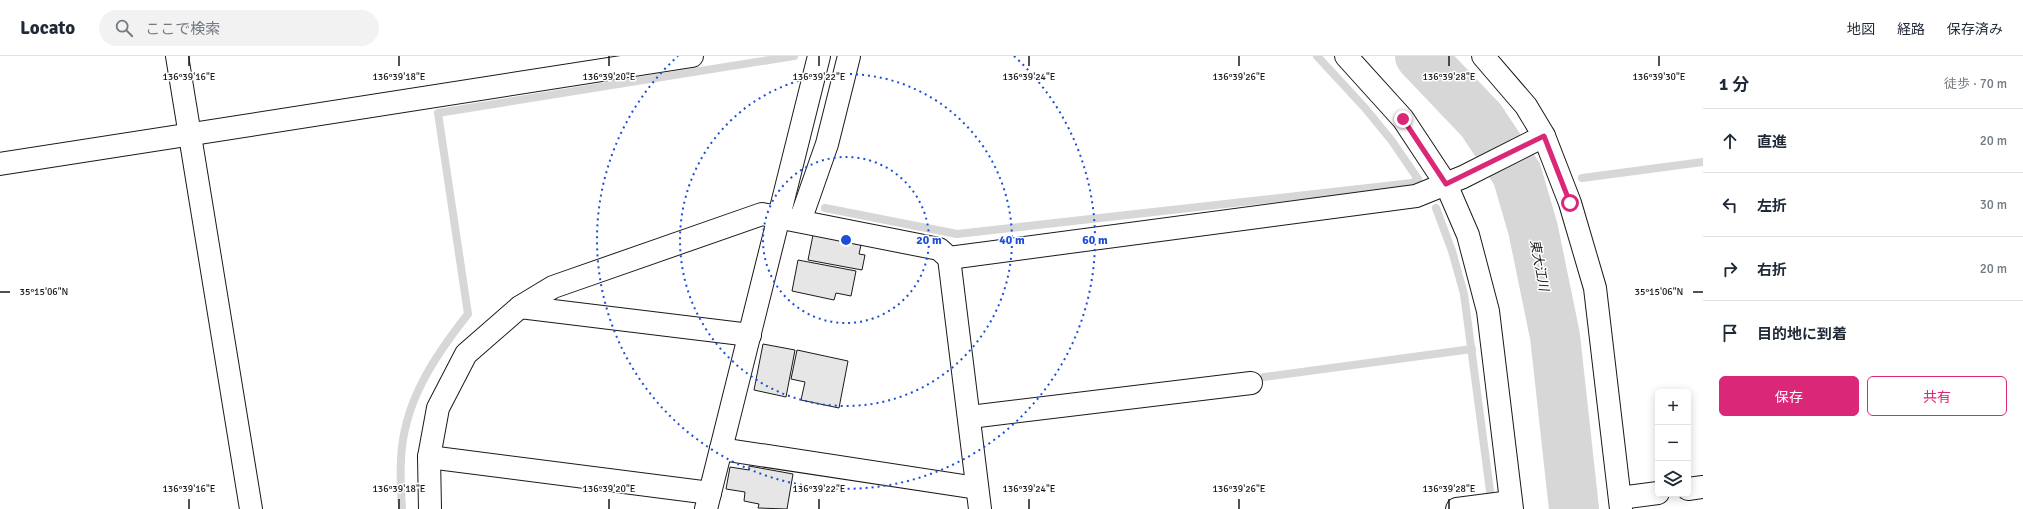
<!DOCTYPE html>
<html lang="ja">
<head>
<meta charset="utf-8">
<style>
	body { margin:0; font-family:Signika,"Noto Sans JP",sans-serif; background:#f2f2f3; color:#1f2937 }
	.controls { position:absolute; right:12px; bottom:12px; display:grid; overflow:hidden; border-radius:6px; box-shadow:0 2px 10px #0003 }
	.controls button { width:36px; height:36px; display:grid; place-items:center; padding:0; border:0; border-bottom:1px solid #e0e1e3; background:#fff; color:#1f2937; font:20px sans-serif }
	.stop { position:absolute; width:12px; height:12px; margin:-9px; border:3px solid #db2777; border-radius:50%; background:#fff }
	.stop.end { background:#db2777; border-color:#fff; box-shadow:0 1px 4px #0008 }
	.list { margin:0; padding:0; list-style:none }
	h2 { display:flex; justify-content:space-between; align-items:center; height:52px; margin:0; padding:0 16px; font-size:17px }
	h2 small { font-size:13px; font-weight:400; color:#747a83 }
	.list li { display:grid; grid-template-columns:26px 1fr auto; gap:12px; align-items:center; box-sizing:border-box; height:64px; padding:0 16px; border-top:1px solid #e0e1e3 }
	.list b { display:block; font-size:15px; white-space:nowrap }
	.list em { font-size:13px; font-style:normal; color:#747a83 }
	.actions { display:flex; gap:8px; padding:12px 16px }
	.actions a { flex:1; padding:9px 0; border:1px solid #db2777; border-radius:6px; text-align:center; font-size:14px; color:#db2777 }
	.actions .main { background:#db2777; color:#fff }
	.icon { flex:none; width:22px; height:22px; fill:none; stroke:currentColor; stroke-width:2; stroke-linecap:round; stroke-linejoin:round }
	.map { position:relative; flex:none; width:1703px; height:453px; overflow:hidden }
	header { display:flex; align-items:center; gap:24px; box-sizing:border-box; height:56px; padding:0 20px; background:#fff; border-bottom:1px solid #e0e1e3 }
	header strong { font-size:19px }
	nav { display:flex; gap:22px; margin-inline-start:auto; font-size:14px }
	.search { width:280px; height:36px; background:#f2f2f3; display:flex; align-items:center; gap:10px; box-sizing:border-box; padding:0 14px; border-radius:22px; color:#747a83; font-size:15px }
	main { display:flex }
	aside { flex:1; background:#fff }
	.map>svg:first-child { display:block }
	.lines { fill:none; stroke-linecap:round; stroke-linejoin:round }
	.stream { stroke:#d7d7d7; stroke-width:8 }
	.river { stroke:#d7d7d7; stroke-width:50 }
	.building { fill:#e6e6e6; stroke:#1a1a1a }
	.minor-casing { stroke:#1a1a1a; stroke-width:24 }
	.tertiary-casing { stroke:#1a1a1a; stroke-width:24 }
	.minor { stroke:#fff; stroke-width:22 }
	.tertiary { stroke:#fff; stroke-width:22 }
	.route { stroke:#db2777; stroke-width:5 }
	.ticks { fill:none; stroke:#1a1a1a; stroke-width:1.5 }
	.ring { fill:none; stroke:#1d4ed8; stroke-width:2; stroke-dasharray:2 4 }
	.labels { text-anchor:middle; stroke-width:3; stroke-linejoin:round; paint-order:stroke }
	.water-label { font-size:13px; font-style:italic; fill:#1a1a1a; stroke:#fff }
	.ticks-label { font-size:10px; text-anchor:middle; fill:#1a1a1a; stroke:#fff; stroke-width:3; stroke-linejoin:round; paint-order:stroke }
	.centre { fill:#1d4ed8; stroke:#fff; stroke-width:2 }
	.ring-label { font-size:12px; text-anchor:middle; font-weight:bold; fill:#1d4ed8; stroke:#fff; stroke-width:3; stroke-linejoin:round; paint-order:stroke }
</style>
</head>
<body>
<header>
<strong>Locato</strong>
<div class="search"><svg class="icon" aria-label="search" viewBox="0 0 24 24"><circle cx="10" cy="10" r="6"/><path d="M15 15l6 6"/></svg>ここで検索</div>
<nav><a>地図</a><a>経路</a><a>保存済み</a></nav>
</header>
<main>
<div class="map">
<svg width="1703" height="453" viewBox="0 0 1703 453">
	<rect width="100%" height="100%" fill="#fff"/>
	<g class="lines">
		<g class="stream">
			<path d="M1582,122L1703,106"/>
			<path d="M825,152L957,178L1412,127L1418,123L1392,85L1365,52L1317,0"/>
			<path d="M1436,152L1452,195L1464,238L1490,435"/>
			<path d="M1264,321L1472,293"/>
			<path d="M402,453C401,437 400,420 401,404C403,347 434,301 468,258L438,57L794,0"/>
		</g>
		<path class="river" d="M1420,0L1481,64L1517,118L1533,173L1555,280L1574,453"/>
	</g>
	<g class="building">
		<path d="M813,179L861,189L859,198L865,199L862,214L808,204Z"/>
		<path d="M798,204L856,215L851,240L836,237L834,244L792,235Z"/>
		<path d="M763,288L795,294L786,341L754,334Z"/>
		<path d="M797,294L848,305L839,352L801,344L805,326L791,323Z"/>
		<path d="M749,410L793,418L787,453L758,452L759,448L744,445L745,436L726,433L730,411L749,414Z"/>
	</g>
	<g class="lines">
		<defs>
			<g id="minor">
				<path d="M177,0L251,453"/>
				<path d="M1544,80L1570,147L1595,232L1621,453"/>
				<path d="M0,108L692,0"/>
				<path d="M800,165L827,88L849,0"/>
				<path d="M949,202L980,453"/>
				<path d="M520,251L750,279"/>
				<path d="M970,361L1251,327"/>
				<path d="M721,393L977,432"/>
				<path d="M429,401L710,437"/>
				<path d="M1688,433L1703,431"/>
				<path d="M1620,442L1658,437"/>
				<path d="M430,453L429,401L438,352L466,298L520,251L553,231L762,158L939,193L949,202L1416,140L1463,121L1544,80L1526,50L1483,0"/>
				<path d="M706,453L819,0"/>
				<path d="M1457,453L1511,446"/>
			</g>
			<path id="tertiary" d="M1346,0L1403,63L1446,128L1468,179L1488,255L1512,453"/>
		</defs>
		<use href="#minor" class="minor-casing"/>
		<use href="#tertiary" class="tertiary-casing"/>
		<use href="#minor" class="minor"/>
		<use href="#tertiary" class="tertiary"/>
	</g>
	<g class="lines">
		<path class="route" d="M1403,63L1446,128L1544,80L1570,147"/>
	</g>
	<path class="ticks" d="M189,0V10M399,0V10M609,0V10M819,0V10M1029,0V10M1239,0V10M1449,0V10M1659,0V10M0,236H10M1693,236H1703M189,443V453M399,443V453M609,443V453M819,443V453M1029,443V453M1239,443V453M1449,443V453"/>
	<g class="ring">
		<circle cx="846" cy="184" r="83"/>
		<circle cx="846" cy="184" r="166"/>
		<path d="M1014 0A249 249 0 1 1 678 0"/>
	</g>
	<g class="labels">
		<g class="water-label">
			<text transform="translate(1540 209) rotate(79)" y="5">東大江川</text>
		</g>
	</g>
	<g class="ticks-label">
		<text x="189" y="24">136°39'16"E</text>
		<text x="399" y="24">136°39'18"E</text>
		<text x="609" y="24">136°39'20"E</text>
		<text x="819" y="24">136°39'22"E</text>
		<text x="1029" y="24">136°39'24"E</text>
		<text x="1239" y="24">136°39'26"E</text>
		<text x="1449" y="24">136°39'28"E</text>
		<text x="1659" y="24">136°39'30"E</text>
		<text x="44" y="239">35°15'06"N</text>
		<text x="1659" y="239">35°15'06"N</text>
		<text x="189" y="436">136°39'16"E</text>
		<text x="399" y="436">136°39'18"E</text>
		<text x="609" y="436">136°39'20"E</text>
		<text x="819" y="436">136°39'22"E</text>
		<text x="1029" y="436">136°39'24"E</text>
		<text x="1239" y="436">136°39'26"E</text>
		<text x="1449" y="436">136°39'28"E</text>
	</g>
	<circle cx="846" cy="184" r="6" class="centre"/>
	<g class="ring-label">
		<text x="929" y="188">20 m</text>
		<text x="1012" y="188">40 m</text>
		<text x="1095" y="188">60 m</text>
	</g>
</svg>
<div class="controls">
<button>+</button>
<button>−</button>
<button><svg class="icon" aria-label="layers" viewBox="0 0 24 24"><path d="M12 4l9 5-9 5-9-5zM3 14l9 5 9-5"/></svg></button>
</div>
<div class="stop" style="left:1570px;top:147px"></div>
<div class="stop end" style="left:1403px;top:63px"></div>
</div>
<aside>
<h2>1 分<small>徒歩 · 70 m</small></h2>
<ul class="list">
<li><svg class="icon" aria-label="ahead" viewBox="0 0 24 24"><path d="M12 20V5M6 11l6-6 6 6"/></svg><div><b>直進</b></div><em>20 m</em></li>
<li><svg class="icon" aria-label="left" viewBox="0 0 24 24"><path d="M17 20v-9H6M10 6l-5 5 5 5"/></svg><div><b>左折</b></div><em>30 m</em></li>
<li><svg class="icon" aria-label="right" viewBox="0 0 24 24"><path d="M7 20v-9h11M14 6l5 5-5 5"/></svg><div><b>右折</b></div><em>20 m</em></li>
<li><svg class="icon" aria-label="arrive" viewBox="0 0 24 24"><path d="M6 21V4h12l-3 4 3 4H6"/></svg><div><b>目的地に到着</b></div></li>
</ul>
<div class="actions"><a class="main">保存</a><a>共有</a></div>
</aside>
</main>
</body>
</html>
